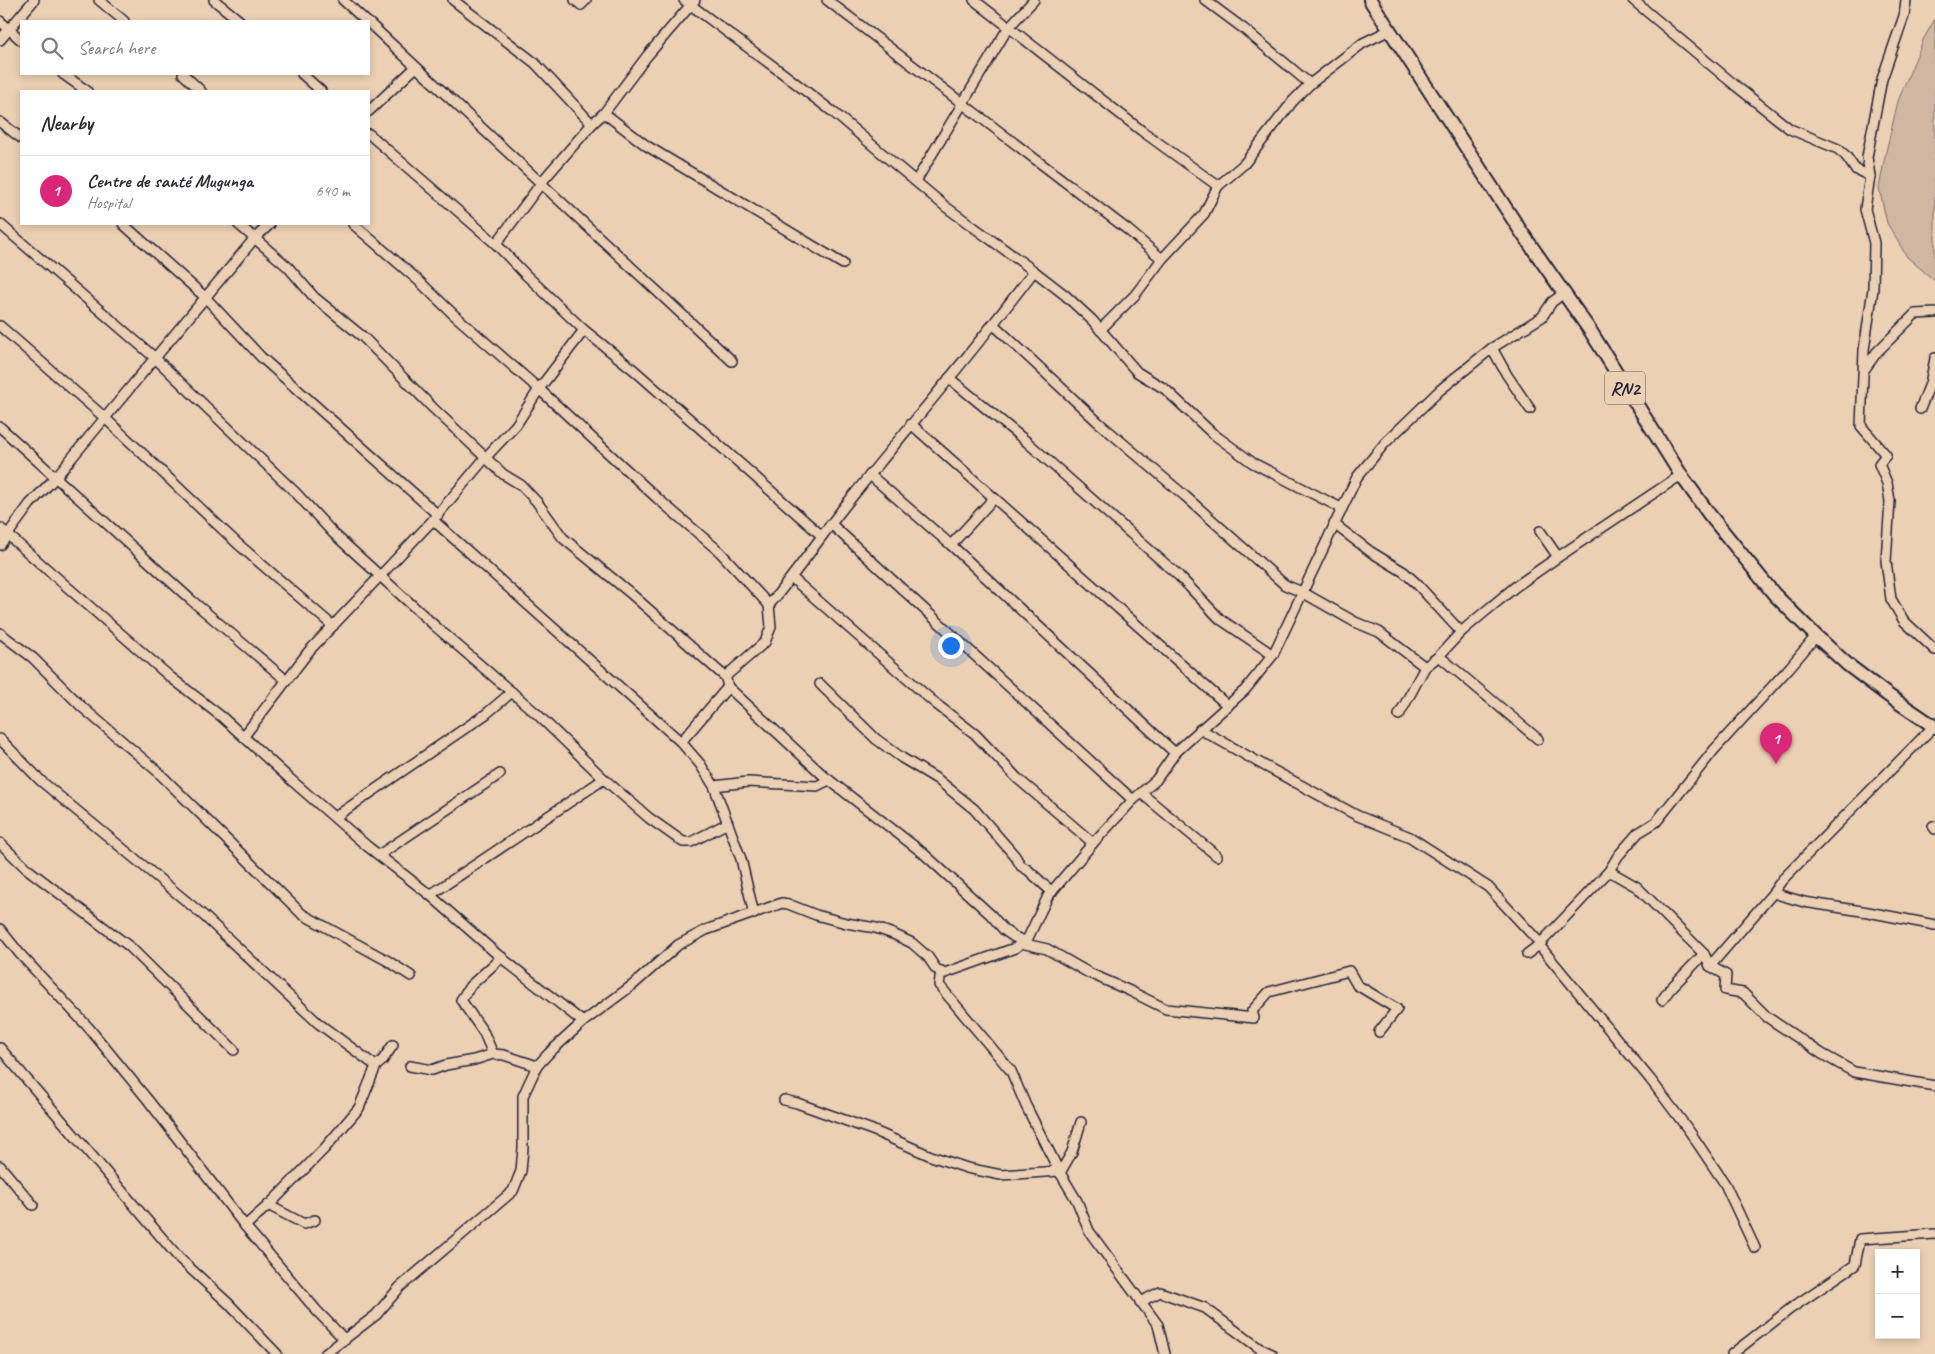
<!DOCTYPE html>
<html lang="en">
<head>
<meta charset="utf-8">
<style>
	body { margin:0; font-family:Caveat,sans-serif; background:#f7f7f7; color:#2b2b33 }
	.controls { position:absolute; right:15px; bottom:15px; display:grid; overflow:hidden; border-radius:0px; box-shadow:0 2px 8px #0003 }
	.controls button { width:45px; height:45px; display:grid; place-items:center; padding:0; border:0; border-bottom:1px solid #e1e1e2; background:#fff; color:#2b2b33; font:25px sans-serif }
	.you { position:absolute; left:950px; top:645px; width:18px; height:18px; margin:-12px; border:4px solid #fff; border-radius:50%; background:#1a73e8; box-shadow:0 0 0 8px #1a73e833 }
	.badge { display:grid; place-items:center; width:32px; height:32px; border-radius:50%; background:#db2777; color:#fff; font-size:16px; font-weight:700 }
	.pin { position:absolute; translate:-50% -41px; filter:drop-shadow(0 1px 2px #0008) }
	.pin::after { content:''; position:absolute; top:26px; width:18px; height:15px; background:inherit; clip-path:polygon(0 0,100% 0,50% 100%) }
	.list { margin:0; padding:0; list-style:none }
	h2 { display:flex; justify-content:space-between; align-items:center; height:65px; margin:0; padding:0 20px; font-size:21px }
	h2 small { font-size:16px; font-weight:400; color:#7c7c81 }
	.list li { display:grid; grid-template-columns:32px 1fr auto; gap:15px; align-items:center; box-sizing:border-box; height:70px; padding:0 20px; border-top:1px solid #e1e1e2 }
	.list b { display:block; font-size:19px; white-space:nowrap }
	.list p { margin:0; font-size:16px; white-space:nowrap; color:#7c7c81 }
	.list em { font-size:16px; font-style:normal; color:#7c7c81 }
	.icon { flex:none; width:28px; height:28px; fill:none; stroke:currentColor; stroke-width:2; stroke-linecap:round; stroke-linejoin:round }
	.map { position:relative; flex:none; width:1935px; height:1354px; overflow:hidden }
	.search { position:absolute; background:#fff; box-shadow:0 2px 8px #0003; left:20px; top:20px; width:350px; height:55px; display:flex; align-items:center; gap:12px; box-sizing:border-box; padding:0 18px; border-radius:0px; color:#7c7c81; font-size:19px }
	.panel { position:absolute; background:#fff; box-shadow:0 2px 8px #0003; left:20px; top:90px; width:350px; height:135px; border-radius:0px }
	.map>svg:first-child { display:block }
	.green { fill:#cfb7a2; stroke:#786c6e }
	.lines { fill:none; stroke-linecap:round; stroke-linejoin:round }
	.minor-casing { stroke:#22223b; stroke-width:12 }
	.highway-casing { stroke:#22223b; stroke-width:16 }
	.minor { stroke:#ecd0b3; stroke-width:9 }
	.highway { stroke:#ecd0b3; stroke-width:12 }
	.labels { text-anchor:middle; stroke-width:4; stroke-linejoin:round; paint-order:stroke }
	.shield { fill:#ecd0b3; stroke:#5f565f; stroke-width:1 }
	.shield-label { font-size:19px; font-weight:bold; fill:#22223b }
</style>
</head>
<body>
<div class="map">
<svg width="1935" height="1354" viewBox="0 0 1935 1354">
	<rect width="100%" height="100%" fill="#ecd0b3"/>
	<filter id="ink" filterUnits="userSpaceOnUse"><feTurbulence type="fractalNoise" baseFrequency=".02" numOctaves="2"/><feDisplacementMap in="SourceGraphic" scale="10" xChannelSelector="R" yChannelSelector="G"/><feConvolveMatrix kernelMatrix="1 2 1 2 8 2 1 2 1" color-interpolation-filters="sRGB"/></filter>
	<g filter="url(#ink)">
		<path class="green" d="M1935,19V281L1907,257L1887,223L1879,188L1885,156L1898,101L1924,38Z"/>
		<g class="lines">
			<defs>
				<g id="minor">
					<path d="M99,0L124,21"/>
					<path d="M214,0L240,21"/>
					<path d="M343,0L366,21"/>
					<path d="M453,0L535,63L592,124"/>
					<path d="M575,0L581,5L586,0"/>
					<path d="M695,0L647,56L604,113L592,124L545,178L496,244L525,274L584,330L634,370L822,536"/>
					<path d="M827,0L1128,230L1162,259"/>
					<path d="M974,0L1142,131L1218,186"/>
					<path d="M1205,0L1244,29L1310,84"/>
					<path d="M1633,0L1736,86L1790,129L1838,149L1846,156L1855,169L1870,176"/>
					<path d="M1906,0L1904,16L1882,79L1867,157L1870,176L1865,209L1874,243L1873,289L1864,350L1861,426L1886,455L1879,464L1887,483L1890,501L1886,561L1891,599L1904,621L1935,650"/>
					<path d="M0,21L21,40"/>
					<path d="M369,23L732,361"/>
					<path d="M0,40L34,0"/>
					<path d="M63,74L87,91"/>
					<path d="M183,74L201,91"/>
					<path d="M302,74L321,91"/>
					<path d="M369,111L416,67"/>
					<path d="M604,113L647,146L843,264"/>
					<path d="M0,122L21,138"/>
					<path d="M369,134L496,244"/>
					<path d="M916,181L1008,28L1034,0"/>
					<path d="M0,224L154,357L296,493L333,533L435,626L537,714L604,779L649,818L683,842H691L728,823"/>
					<path d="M123,224L205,297L261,357L438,515"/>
					<path d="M238,224L288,267L314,297L363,337L433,408L503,474L521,485L537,502L563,538L629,592L723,675H727L765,642L771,627L769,605C797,572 821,536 848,502C910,425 975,350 1034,271L946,207L833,112L785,75L684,0"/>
					<path d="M353,224L419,281L452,313L539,389L657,498L720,552L769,605"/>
					<path d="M1034,271L1065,295L1092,320L1137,372L1165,389L1212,433L1253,463L1341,508"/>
					<path d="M993,324L1098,422L1185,496L1285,585L1302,592L1355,622L1379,632L1425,667"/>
					<path d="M0,326L104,417L238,544L333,626"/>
					<path d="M1100,330L1135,295L1162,259L1204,214L1218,186L1244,164L1293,101L1310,84L1363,43L1390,30"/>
					<path d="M1492,348L1507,375L1530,409"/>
					<path d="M1864,370L1877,352L1915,314L1935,313"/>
					<path d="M949,378L1027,442L1179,576L1220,619L1273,655"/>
					<path d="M1920,409L1930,384L1935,358"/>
					<path d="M911,424L1228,706"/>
					<path d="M0,427L190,599L286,680"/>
					<path d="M870,475L951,545L1175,753"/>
					<path d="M433,520L681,742L700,764L714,786L741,859L754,914"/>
					<path d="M831,524L1133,800"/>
					<path d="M1334,524L1371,552L1404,572L1417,584L1461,632"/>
					<path d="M0,528L169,676L222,717L290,779L367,846L430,895L498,955L583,1022"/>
					<path d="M1540,531L1558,557"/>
					<path d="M0,545L30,504L55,478L254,239L270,224"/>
					<path d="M951,545L994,498"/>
					<path d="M792,578L936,704L975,734L1017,778L1093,843"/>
					<path d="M0,633L33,658L82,707L156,770L302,914L388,961L411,976"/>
					<path d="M1439,656L1538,739"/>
					<path d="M725,675L728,687L824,776L923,853L991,915L1004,930L1014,937L1025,941"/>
					<path d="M820,684L876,739L902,758L937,779L974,809L1015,856L1021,866L1028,870L1052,892"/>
					<path d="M1399,715L1425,667L1439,656L1461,632L1481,615L1515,587L1558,557L1681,475"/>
					<path d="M1200,729L1265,766L1358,816L1410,837L1488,887L1540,943"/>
					<path d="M244,736L309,651L433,520L486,457L516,425L539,389L584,330"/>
					<path d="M0,739L41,781L203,915L318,1023L376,1066"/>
					<path d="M681,742L728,687"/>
					<path d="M714,786L748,782L817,786L829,780"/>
					<path d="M1141,793L1217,856"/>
					<path d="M335,817L486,714L512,692"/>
					<path d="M1933,826L1935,829"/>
					<path d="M0,843L26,868L130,947L234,1050"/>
					<path d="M379,855L500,774"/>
					<path d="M1609,871L1637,887L1704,954L1710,966L1726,975L1725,990L1743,993L1767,1017L1822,1054L1854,1072L1935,1086"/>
					<path d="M1773,893L1804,902L1868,912L1935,925"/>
					<path d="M430,895L604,779"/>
					<path d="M0,929L20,954L89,1028L148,1100L245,1226L317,1311L345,1340"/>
					<path d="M1021,943L1047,949L1089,973L1130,991L1166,1009L1254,1018L1252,1011L1269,992L1349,971L1357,985L1397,1009L1379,1032"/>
					<path d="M1539,945L1650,1079L1690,1132L1725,1184L1755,1248"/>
					<path d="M1527,954L1539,945L1609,871L1618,856L1638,833L1656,822L1714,750L1790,667L1816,636"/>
					<path d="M1710,966L1773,893L1782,880L1934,726"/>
					<path d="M941,971L939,985L1011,1071L1026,1106L1059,1171L1077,1201L1089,1231L1158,1325L1165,1354"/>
					<path d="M1662,1000L1670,989L1704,954"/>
					<path d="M0,1048L179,1258L228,1303L277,1354"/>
					<path d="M493,1054L484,1033L461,1000L470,986L502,957"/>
					<path d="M410,1066L432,1070L446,1065L474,1060L493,1054L504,1055L537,1066"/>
					<path d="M784,1100L797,1103L872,1130L931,1156L967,1168L1001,1175L1059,1171"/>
					<path d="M0,1166L33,1205"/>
					<path d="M1060,1173L1072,1152L1081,1122"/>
					<path d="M268,1205L304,1224L315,1220"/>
					<path d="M245,1226L272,1202L325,1148L359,1108L376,1066L382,1061L393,1045"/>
					<path d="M1140,1302L1160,1292L1205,1308L1259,1348L1272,1354"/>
					<path d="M325,1354L376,1315L400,1287L513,1191L521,1171L523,1148V1096L537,1066L549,1053L583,1022L634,984L678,945L706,930L782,903L788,904L816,915L846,923L876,928L893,934L912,943L928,957L936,969L945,973L1015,948L1028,938L1048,896L1093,843L1133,800L1156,780L1175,753L1188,741L1245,690L1273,655L1357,477L1385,443L1440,390L1492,348L1542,317L1552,302L1564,293"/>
					<path d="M1732,1354L1790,1309L1855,1265L1860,1239L1935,1234"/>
				</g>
				<path id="highway" d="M1370,0L1520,230L1591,332L1681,475L1709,514L1774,594L1816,636L1848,665L1889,696L1935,727"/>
			</defs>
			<use href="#minor" class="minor-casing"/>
			<use href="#highway" class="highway-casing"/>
			<use href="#minor" class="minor"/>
			<use href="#highway" class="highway"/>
		</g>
	</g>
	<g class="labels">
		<rect class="shield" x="1605" y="371.5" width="40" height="33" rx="4"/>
		<g class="shield-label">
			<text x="1625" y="395">RN2</text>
		</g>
	</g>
</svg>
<div class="controls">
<button>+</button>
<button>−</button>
</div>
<div class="you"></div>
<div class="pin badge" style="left:1776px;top:764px">1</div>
<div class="search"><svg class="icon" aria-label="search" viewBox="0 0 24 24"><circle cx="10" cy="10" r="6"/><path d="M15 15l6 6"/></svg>Search here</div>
<section class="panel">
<h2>Nearby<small></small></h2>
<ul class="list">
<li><span class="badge">1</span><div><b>Centre de santé Mugunga</b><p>Hospital</p></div><em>640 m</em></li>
</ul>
</section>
</div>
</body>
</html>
